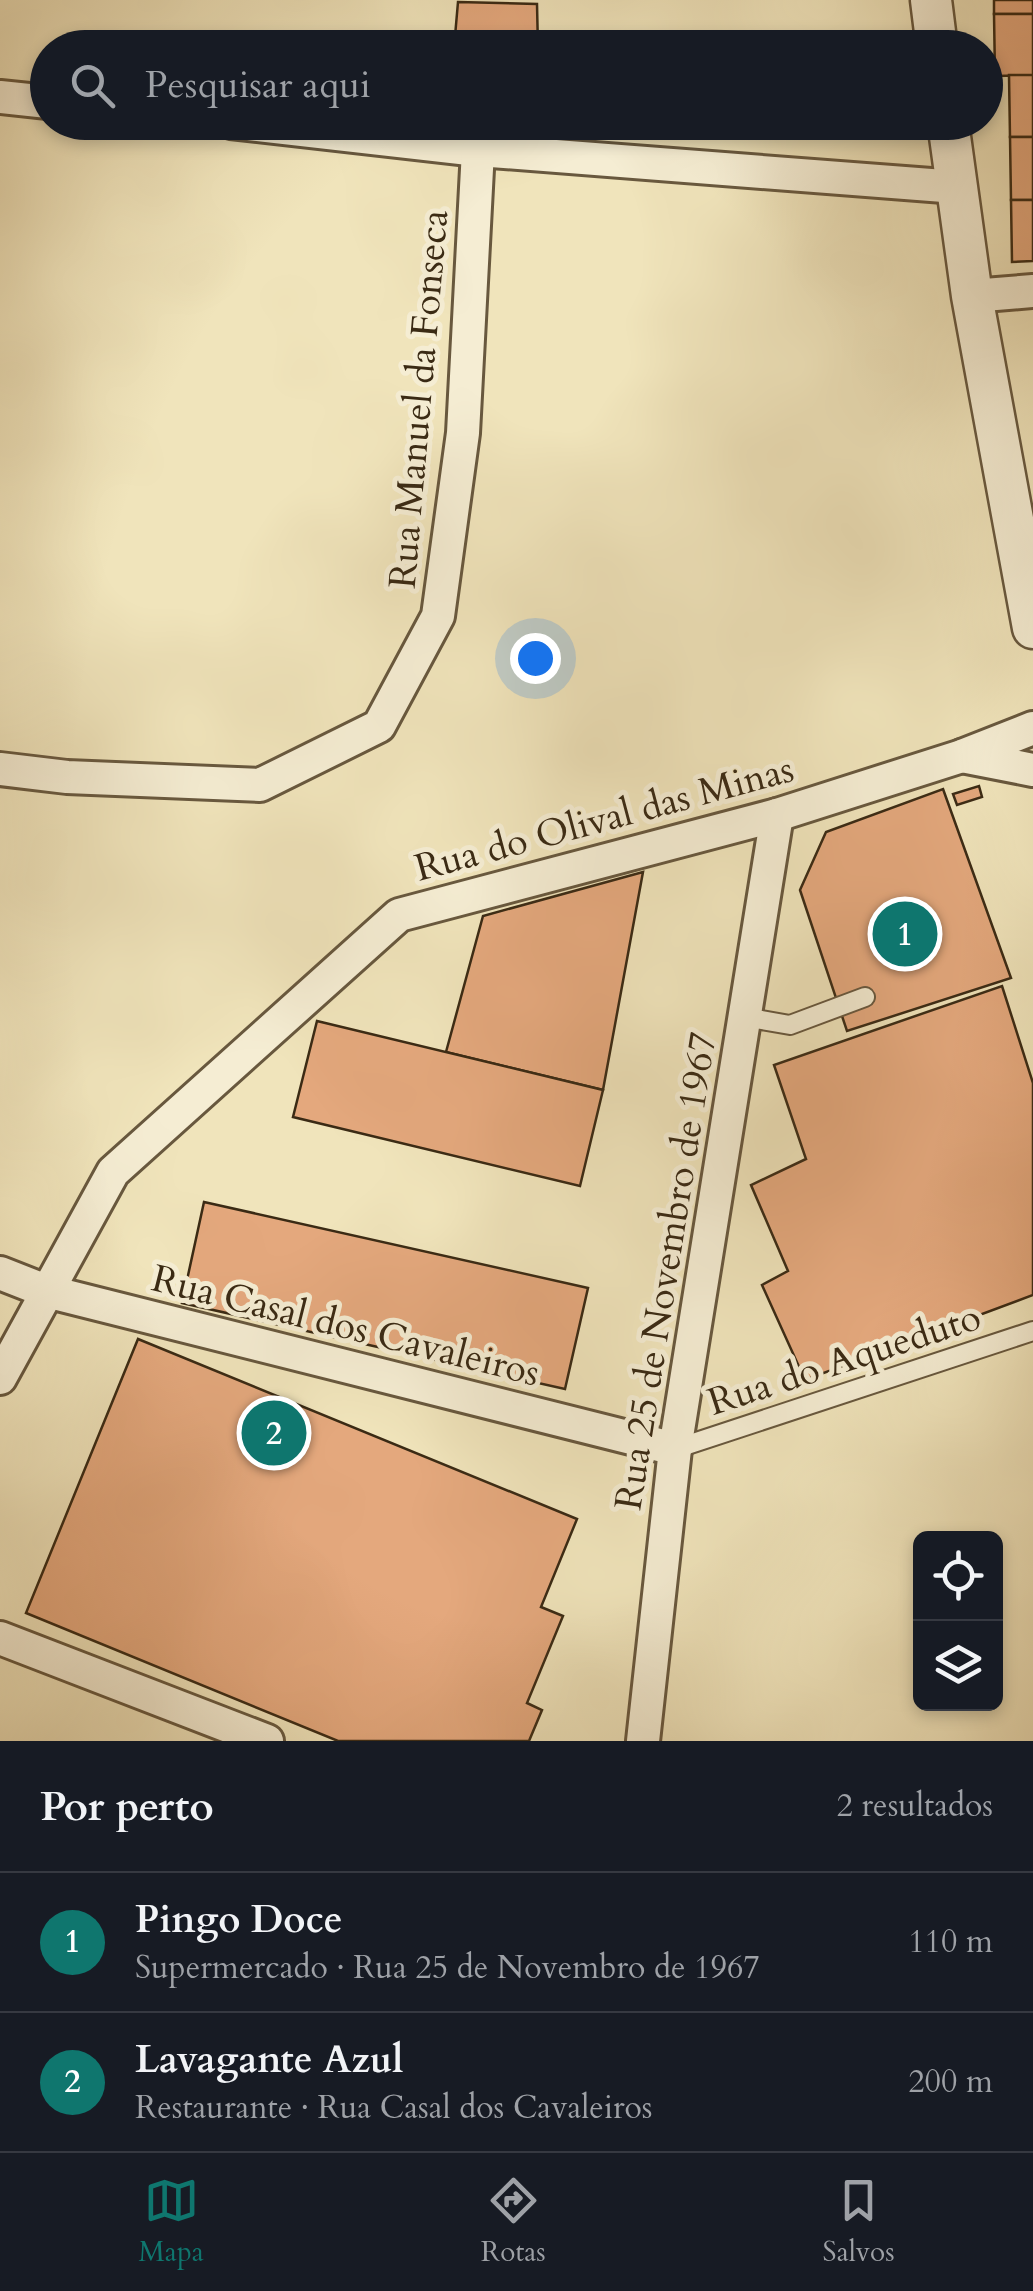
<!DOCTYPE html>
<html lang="pt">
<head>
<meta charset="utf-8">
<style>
	body { margin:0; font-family:Cardo,serif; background:#20242c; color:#f1f3f6 }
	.controls { position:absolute; right:30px; bottom:30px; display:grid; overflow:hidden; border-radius:15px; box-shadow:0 5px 15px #0003 }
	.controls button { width:90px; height:90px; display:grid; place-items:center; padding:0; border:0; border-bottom:2px solid #363941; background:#171b24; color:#f1f3f6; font:50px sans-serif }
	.you { position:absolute; left:535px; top:658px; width:35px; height:35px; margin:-25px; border:8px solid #fff; border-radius:50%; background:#1a73e8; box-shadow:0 0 0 15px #1a73e833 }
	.badge { display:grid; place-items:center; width:65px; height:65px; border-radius:50%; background:#0f766e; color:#fff; font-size:32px; font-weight:700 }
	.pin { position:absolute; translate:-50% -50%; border:5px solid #fff; box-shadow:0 2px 10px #0006 }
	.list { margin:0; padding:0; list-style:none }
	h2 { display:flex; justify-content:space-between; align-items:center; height:130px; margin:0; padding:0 40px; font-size:42px }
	h2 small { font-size:32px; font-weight:400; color:#9ea1a6 }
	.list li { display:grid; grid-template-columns:65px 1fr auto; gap:30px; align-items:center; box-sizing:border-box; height:140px; padding:0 40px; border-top:2px solid #363941 }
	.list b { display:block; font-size:38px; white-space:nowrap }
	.list p { margin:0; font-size:32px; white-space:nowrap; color:#9ea1a6 }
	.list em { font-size:32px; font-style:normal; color:#9ea1a6 }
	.icon { flex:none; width:55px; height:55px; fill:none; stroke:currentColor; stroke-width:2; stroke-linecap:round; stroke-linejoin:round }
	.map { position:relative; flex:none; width:1033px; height:1741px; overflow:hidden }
	.search { position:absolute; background:#171b24; box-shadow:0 5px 15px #0003; left:30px; right:30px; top:30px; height:110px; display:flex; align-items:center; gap:25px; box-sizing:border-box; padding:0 35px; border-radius:55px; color:#9ea1a6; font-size:38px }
	.sheet { height:410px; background:#171b24 }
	nav { display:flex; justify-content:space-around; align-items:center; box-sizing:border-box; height:140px; border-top:2px solid #363941; background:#171b24; font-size:28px; color:#9ea1a6 }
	nav a { display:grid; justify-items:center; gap:5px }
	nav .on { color:#0f766e }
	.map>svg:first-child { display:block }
	.building { fill:#e4a87d; stroke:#3a2a14; stroke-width:2.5 }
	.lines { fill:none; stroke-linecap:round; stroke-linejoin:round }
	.service-casing { stroke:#68583e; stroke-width:22 }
	.minor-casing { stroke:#68583e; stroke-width:38 }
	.tertiary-casing { stroke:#68583e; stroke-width:45 }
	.service { stroke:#f5edd3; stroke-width:18 }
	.minor { stroke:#f5edd3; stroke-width:32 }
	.tertiary { stroke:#f5edd3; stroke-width:40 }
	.labels { text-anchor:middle; stroke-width:10; stroke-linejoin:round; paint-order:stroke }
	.street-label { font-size:38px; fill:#3a2a14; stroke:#f5edd3 }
</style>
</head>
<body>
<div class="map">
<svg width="1033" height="1741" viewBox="0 0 1033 1741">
	<rect width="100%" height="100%" fill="#f0e4bb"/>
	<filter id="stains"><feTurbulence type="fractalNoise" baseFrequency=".002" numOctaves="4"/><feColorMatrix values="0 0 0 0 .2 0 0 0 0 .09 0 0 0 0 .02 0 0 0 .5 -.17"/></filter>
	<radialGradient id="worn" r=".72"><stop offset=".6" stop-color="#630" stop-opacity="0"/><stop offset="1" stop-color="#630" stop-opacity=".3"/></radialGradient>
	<g class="building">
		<rect x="994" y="0" width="39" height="14"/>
		<path d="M458,2L537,4L538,48H454Z"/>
		<path d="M994,14H1033V75L995,76Z"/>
		<path d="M1009,75H1033V137H1010Z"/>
		<path d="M1010,137H1033V200H1011Z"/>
		<path d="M1011,200H1033V261L1012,262Z"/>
		<path d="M979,786L982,797L957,805L953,794Z"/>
		<path d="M943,789L1011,978L847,1031L800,890L826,832Z"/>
		<path d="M643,872L603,1090L446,1052L483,916Z"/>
		<path d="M1002,986L1033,1083V1295L805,1380L762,1285L788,1271L751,1185L806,1159L774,1065Z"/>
		<path d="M317,1021L603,1090L580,1186L293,1117Z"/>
		<path d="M204,1202L588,1288L565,1389L182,1303Z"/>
		<path d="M138,1339L577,1519L541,1607L563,1616L527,1703L542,1710L529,1741H338L26,1613Z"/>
	</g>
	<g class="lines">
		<defs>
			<g id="service">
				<path d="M744,1017L790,1025L865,997"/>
				<path d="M675,1449L1033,1331"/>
			</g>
			<g id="minor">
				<path d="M0,97L48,102"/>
				<path d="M231,122L478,150L957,187"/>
				<path d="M972,296L1033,291"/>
				<path d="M962,756L1033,770"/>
				<path d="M0,769L67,777L260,785L379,726L438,616L463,433L478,150"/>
				<path d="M0,1273L46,1291L675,1449"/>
				<path d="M0,1378L113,1172L399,915L777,815L962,756L1033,728"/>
				<path d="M0,1638L267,1741"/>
				<path d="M643,1741L675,1449L777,815"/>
			</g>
			<g id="tertiary">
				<path d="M931,0L937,48"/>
				<path d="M948,122L972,296L1033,628"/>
			</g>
		</defs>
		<use href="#service" class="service-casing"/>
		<use href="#minor" class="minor-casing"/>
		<use href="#tertiary" class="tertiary-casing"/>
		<use href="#service" class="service"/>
		<use href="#minor" class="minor"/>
		<use href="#tertiary" class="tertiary"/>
	</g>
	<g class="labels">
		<g class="street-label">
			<text transform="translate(418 399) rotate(-85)" y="13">Rua Manuel da Fonseca</text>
			<text transform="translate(604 818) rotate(-15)" y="13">Rua do Olival das Minas</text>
			<text transform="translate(665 1271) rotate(-81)" y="13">Rua 25 de Novembro de 1967</text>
			<text transform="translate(346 1325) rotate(14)" y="13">Rua Casal dos Cavaleiros</text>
			<text transform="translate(844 1359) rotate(-18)" y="13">Rua do Aqueduto</text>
		</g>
	</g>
	<rect width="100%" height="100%" filter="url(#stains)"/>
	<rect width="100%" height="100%" fill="url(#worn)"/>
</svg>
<div class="controls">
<button><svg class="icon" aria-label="locate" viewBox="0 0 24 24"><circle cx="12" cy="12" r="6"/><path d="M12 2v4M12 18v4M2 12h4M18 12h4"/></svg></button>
<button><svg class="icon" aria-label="layers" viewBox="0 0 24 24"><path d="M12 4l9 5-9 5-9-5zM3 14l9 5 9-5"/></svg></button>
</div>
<div class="you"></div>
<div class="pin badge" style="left:905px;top:934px">1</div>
<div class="pin badge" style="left:274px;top:1433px">2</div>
<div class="search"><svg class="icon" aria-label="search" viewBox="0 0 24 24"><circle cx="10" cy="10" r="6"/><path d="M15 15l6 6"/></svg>Pesquisar aqui</div>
</div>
<section class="sheet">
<h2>Por perto<small>2 resultados</small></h2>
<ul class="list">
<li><span class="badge">1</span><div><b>Pingo Doce</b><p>Supermercado · Rua 25 de Novembro de 1967</p></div><em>110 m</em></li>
<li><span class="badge">2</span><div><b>Lavagante Azul</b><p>Restaurante · Rua Casal dos Cavaleiros</p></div><em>200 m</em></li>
</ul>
</section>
<nav>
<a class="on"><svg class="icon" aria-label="map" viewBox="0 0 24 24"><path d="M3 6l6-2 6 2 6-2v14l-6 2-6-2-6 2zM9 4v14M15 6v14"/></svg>Mapa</a>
<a><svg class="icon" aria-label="directions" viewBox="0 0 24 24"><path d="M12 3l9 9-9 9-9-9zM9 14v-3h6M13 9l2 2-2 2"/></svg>Rotas</a>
<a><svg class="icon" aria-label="saved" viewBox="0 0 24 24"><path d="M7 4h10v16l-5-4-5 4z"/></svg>Salvos</a>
</nav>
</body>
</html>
